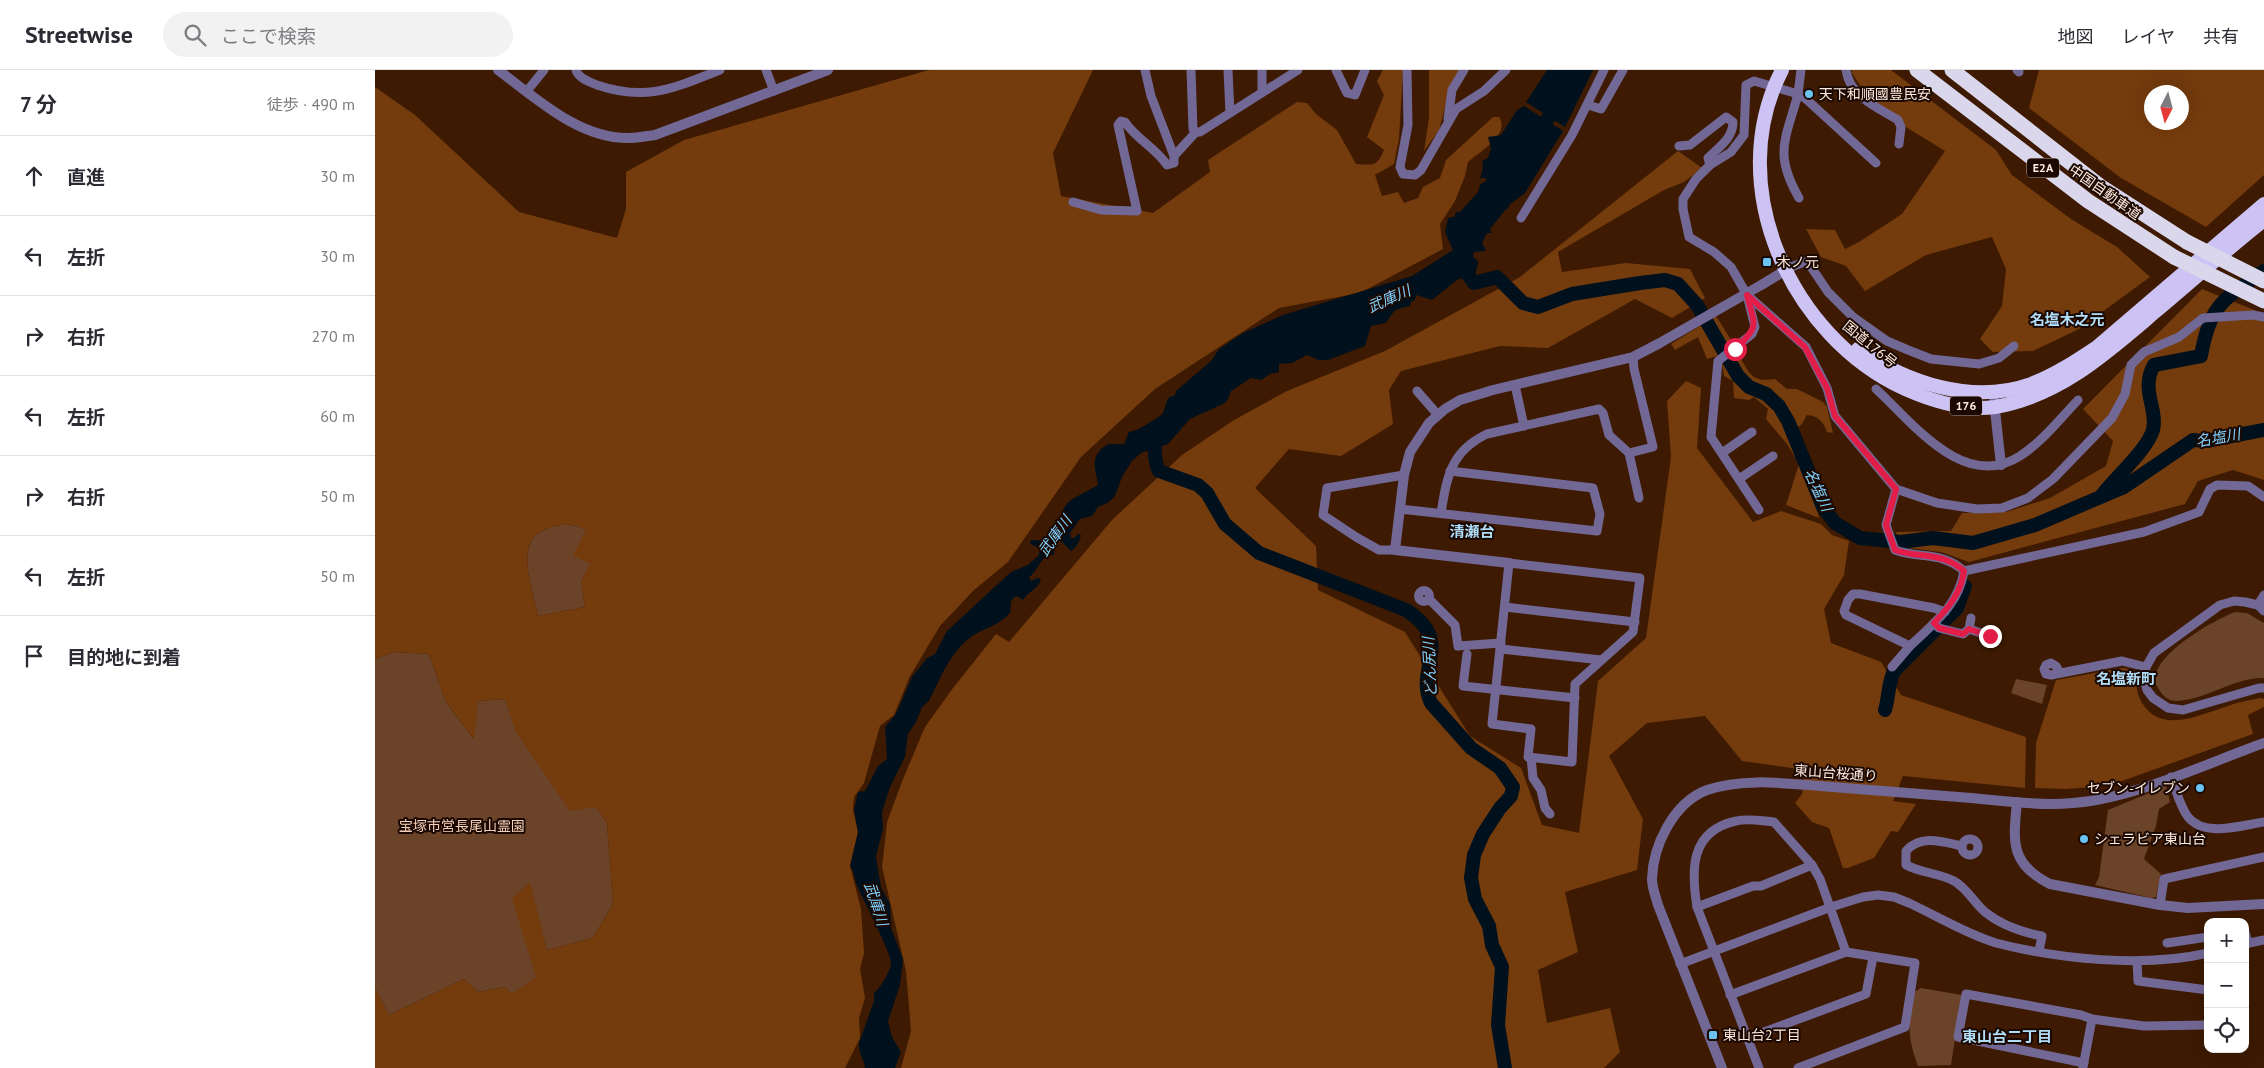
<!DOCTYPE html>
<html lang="ja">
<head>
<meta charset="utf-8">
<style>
	body { margin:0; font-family:"PT Sans","Noto Sans JP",sans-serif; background:#f2f2f3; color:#2b2b33 }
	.controls { position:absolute; right:15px; bottom:15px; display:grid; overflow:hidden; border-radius:10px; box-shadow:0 5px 20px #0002 }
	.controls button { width:45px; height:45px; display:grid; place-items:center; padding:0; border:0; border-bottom:1px solid #e1e1e2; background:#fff; color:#2b2b33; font:25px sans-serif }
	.compass { position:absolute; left:1769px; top:15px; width:45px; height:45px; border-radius:50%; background:#fff; box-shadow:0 5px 20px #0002; rotate:186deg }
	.stop { position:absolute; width:15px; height:15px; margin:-11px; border:4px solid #e11d48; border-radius:50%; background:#fff }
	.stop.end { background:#e11d48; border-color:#fff; box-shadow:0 1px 5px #0008 }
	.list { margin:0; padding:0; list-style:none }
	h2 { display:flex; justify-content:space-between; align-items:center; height:65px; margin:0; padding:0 20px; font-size:21px }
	h2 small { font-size:16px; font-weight:400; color:#7c7c81 }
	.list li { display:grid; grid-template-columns:32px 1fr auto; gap:15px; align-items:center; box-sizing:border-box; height:80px; padding:0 20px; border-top:1px solid #e1e1e2 }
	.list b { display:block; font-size:19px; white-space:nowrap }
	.list em { font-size:16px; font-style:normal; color:#7c7c81 }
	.icon { flex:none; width:28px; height:28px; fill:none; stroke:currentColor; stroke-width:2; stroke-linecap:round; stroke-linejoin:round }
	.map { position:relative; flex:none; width:1889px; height:998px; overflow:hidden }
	header { display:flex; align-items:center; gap:30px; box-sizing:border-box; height:70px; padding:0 25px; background:#fff; border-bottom:1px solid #e1e1e2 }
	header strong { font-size:24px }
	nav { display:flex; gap:28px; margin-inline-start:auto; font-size:18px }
	.search { width:350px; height:45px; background:#f2f2f3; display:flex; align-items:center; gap:12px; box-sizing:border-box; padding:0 18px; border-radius:28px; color:#7c7c81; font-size:19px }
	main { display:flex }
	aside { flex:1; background:#fff }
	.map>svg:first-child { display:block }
	.green { fill:#6a4328 }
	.forest { fill:#743b0c; fill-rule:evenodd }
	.water { fill:#00111d }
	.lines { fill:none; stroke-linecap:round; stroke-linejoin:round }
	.river { stroke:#00111d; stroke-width:14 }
	.minor { stroke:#726896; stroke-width:9 }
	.tertiary { stroke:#726896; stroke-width:10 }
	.trunk { stroke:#ccc3f4; stroke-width:14 }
	.motorway { stroke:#dad7ed; stroke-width:15 }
	.tertiary-bridge { stroke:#726896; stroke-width:10 }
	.motorway-bridge { stroke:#dad7ed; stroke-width:15 }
	.route { stroke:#e11d48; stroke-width:6 }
	.poi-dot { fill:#6bc3f2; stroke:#1b0800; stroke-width:2 }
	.labels { text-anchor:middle; stroke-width:4; stroke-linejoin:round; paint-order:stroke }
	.shield { fill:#1b0800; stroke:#b8a69c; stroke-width:1 }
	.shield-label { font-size:12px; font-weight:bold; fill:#fceadf }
	.poi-label { font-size:14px; fill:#fceadf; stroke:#1b0800; text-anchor:start }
	.street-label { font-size:14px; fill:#fceadf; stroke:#1b0800 }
	.park-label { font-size:14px; fill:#f5d1bb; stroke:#1b0800 }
	.water-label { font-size:15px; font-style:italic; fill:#80d2ff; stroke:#1b0800 }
	.neighbourhood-label { font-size:15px; font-weight:bold; fill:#b0def8; stroke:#1b0800 }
</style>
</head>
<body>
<header>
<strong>Streetwise</strong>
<div class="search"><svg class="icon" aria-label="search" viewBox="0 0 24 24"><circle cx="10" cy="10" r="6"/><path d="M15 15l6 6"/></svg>ここで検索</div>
<nav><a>地図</a><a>レイヤ</a><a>共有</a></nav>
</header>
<main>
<aside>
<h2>7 分<small>徒歩 · 490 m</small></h2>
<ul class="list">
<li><svg class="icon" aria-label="ahead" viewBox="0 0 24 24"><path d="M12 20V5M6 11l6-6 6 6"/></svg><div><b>直進</b></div><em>30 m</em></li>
<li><svg class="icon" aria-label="left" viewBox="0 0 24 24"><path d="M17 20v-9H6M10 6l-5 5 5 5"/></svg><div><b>左折</b></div><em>30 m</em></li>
<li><svg class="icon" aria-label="right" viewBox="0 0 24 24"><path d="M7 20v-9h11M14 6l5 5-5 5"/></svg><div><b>右折</b></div><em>270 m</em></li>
<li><svg class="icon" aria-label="left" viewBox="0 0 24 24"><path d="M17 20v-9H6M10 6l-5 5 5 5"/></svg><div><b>左折</b></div><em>60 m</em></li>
<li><svg class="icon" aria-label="right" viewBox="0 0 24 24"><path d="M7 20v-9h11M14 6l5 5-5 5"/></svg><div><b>右折</b></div><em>50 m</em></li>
<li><svg class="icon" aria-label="left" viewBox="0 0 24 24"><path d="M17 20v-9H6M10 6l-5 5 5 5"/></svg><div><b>左折</b></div><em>50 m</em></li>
<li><svg class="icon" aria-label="arrive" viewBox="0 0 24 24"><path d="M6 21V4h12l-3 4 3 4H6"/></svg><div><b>目的地に到着</b></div></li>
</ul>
</aside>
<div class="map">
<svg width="1889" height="998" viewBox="0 0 1889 998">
	<rect width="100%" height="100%" fill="#3d1a01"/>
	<g class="green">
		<path d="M190,454L202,456L211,460L216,493L206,511L210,537L163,546C159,524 143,483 160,466C168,458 180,456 190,454Z"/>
		<path d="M1860,542L1872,543L1889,553V608C1859,607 1832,630 1801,631C1793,631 1787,625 1783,618C1766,590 1839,550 1860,542Z"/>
		<path d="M19,582L54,584L71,632L98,668L103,631L130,629L142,662L195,740L221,737L232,753L238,834L218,868L172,880L154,813L138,829L162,907L137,924L130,917L103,922L89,909L14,945L0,918V589Z"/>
		<path d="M1641,609L1672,615L1667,634L1636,623Z"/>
		<path d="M1791,716L1795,732L1784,739L1781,756L1769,789L1786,804L1781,827L1776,828L1720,815L1724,807L1733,740Z"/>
		<path d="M1546,918L1587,925L1576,995L1543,996C1531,963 1534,956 1539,922Z"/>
	</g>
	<g class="forest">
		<path d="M554,0H718L678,83L686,126L778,143L835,102L833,90L922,32L932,33L941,44L962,60L981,94C998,95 1002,97 1009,80L992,67L1009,25L1002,11L1008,0H1028L1024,69L1019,94L1000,105L1007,126L1023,122L1029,133L1043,128L1048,117L1065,108L1071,90L1118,47H1124C1136,64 1104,82 1093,92L1090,106L1080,131L1065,154L1068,179L985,223L904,238L780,319L706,387L633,492L599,520L565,556L535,606L519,645L505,656L489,713L479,727L478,740L483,762L475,796L486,839L489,883L485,899L490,928L484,948L485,968L470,998H0V918L14,945L89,909L103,922L130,917L137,924L161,907L137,829L155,812L172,880L218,868L238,834L232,753L221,737L195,741L141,662L130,629L103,631L99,669L71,632L54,584L19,582L0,589V17L40,45L144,142L242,168L251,139V102L309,70ZM190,454L202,456L211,460L198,486L215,493L206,511L210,537L163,546C159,524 143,483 160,466C168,458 180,456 190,454Z"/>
		<path d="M1054,0H1086L1074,23L1064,60L1049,81L1054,48Z"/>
		<path d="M1477,0H1516L1621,80L1637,105L1696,149L1742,177L1775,207L1704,259L1658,281L1618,282L1605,269L1627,236L1631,199L1617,167L1551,185L1490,221L1471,196L1446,187L1431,159L1460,160L1470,179L1484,172L1527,144L1570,81L1500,38L1477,3Z"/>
		<path d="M1664,0H1889V105L1831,157L1746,108L1654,38ZM1776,22H1806V52H1776Z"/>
		<path d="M1303,81L1327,98L1309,112L1289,120L1183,182L1187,202L1251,193L1315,199L1330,228L1297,248L1260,229L1173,278L1125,276L1026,301L1014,320L1018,354L966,386L914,379L880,418L941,476L943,520L1030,562L1095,666L1146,698L1167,755L1204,763L1223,611L1271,568L1296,387L1292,331L1311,311L1326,318L1322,378L1378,452L1406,441L1446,454L1457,465L1474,471L1469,505L1449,539L1456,573L1506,592L1526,625L1651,667L1650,718L1528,706L1518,731L1541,734L1523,762L1516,761L1499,788L1473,798H1468L1454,758L1437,752L1420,733L1427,724L1431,700L1367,691L1330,646L1272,653L1234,686L1268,749L1262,800L1190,822L1203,882L1163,900L1172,953L1235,938L1245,982L1229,998H526L536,961L531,901L507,797L512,752L528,709L550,657L578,618L621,564L634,572L737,450L807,385L859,350L912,321L1010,281L1145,207Z"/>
		<path d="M1827,219L1889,244V410L1858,400L1823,411L1810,434L1594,492L1566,482L1526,477L1521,462L1576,461L1587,443L1631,442L1675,428L1731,396L1738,371L1708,339Z"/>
		<path d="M1341,246L1358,273L1342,286L1332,289L1323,267L1300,280L1296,274Z"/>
		<path d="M1362,282C1374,301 1374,313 1400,309L1412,319H1422L1448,332L1452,337L1458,363L1452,362C1448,352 1444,346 1432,345L1427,354L1414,365L1437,419L1444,448L1411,435L1424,394L1412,374L1391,349L1393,339L1379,327L1374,330L1359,328L1358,311L1349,306L1347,292Z"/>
		<path d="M1748,598L1756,599C1763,609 1760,621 1766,631C1785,666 1826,644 1853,636C1863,632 1875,630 1886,628L1889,629V637L1873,645L1878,664L1747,711L1719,717L1691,719L1660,718L1661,673L1681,610Z"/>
	</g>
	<g class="water">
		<path d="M1172,0H1218L1190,57L1151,32Z"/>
		<path d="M1149,36L1188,61L1150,123L1134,135L1133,139H1131L1115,159L1117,163H1112L1107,173L1111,181L1099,182L1098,187L1103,191C1103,197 1100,206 1095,210L1088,208L1082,210L1057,230L1041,225L1040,230L1036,232L1035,236C1017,240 1021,239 1011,253L996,256L990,276L953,290H943L932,285L917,293L904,294V302L895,304L886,310L876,308L856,321L853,329L850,333L815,349L793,374L766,383L757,391L747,407L740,426L734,432L723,437L717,446L705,449L695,463L696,468H699L703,464L706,465C705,471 701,478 696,481C690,476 688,469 679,471V485C664,485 665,500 654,507L656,511L663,508L666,509C663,520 653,521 648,530L642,526C633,530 637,535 635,543C624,556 610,557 596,567C576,581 565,609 554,631L547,637L541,652L533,664L530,687L515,717L507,742L508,759L501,786L506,818L515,834L516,858L528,889L525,915L513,951L517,967L526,982L520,998H490C489,989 483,982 484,973L499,931V923C505,919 516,900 516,893C517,885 488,829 483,818C479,811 480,802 475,796L483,762L479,740L483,722L490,721L503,696L512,689L510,657L521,644L537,607L552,588L560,584L572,561L636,502L653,495L663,486L666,479L655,474L656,470L675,471C688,458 683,447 691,435C697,427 714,421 723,415C720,396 714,386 733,374H749L754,362L764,359L785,346L788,343L793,328L800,325L801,321L836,291L844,279L868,263L908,245L1037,206L1078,180L1070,162L1073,148L1079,147L1081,142H1085L1103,122L1105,115L1112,110L1110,108H1105L1108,98L1107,91L1113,88L1116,78L1113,67L1126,65L1142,40Z"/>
	</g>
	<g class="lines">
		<g class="river">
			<path d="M1162,66L1175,45L1194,0"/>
			<path d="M1086,195L1099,213L1122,207L1148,233L1163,237L1197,224L1265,213L1290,210L1303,214L1322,235L1363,306L1374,317L1391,324L1404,336L1413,351L1448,437L1460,453L1485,468L1525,472L1558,468L1598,473L1660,455L1749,417L1818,370L1831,371L1889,360"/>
			<path d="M779,366C781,378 778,390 784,401L823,415L832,423L850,454L884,483L1031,540C1081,572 1039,598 1056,633L1096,678L1125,698L1138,717L1136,726L1125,738L1108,764L1099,785L1096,808L1100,829L1114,856L1117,875L1127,897L1123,955L1130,998"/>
			<path d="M1727,425C1740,408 1772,380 1778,360C1783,338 1765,320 1779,295L1826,286C1835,234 1848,230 1889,201"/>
			<path d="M1510,640C1514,627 1513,613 1519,601L1582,538L1590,516"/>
		</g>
		<g class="minor">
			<path d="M201,0C203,8 214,12 222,15C272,32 299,18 345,0"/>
			<path d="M391,0L399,21"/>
			<path d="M816,0L818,59L821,62H825L923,0"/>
			<path d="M853,0L855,43"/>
			<path d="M887,0V21"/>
			<path d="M961,0L972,23L980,25L990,0"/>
			<path d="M1032,0L1033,55L1025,97L1028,104L1040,105L1046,100L1081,39L1109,21L1131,0"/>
			<path d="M1426,0L1423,24L1379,11L1371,15L1369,65L1356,82L1335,95L1321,109L1308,129V139L1314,167L1339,182L1356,197L1372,225L1431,277L1452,318L1460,346L1521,419L1562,433L1602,439L1627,438L1653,428L1678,409L1737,348L1750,324L1756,295L1769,282L1804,267L1828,248L1878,245L1889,247"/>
			<path d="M1471,0C1475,27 1502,37 1523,50L1526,57L1524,74"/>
			<path d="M1642,0L1644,2"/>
			<path d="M152,21L169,0"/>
			<path d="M1213,35L1226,39L1248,0"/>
			<path d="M1073,49L1077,20L1089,0"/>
			<path d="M1304,76L1315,75L1351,47L1358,52C1358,68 1344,77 1333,88L1335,95"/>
			<path d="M799,86L821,62"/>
			<path d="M1424,128C1398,83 1411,69 1423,24L1431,29L1501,93"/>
			<path d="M698,132L726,140L762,141L743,55L746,51L750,52C761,69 781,78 792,95L799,93V86L776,26L770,0"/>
			<path d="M1146,148L1197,65L1229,0"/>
			<path d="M1416,197L1432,191L1453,222L1478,247L1512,271L1533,280L1556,289L1604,294L1624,288L1639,276"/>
			<path d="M1372,225L1380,257L1377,264L1343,291L1336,367L1384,440"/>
			<path d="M1140,315L1149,356"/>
			<path d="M1501,319C1538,353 1589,422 1645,386C1667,372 1685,349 1703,330"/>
			<path d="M1042,321L1063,345"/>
			<path d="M1254,383L1264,428"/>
			<path d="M1347,383L1377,362"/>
			<path d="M1364,409L1398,386"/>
			<path d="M1521,419L1511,455L1520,480C1544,489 1567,481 1589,501"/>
			<path d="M1025,439L1222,461L1225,444L1218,418L1075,401"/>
			<path d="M1066,443C1072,406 1076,381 1112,364L1224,339L1228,343L1234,365L1254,383L1278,377L1259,299L1258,287"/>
			<path d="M1020,480H1004L981,467L948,445L952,418L1029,405"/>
			<path d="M1134,493L1265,508L1258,562L1200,614L1197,692L1153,687L1156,659L1117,654Z"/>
			<path d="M1589,501L1769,462L1824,442L1835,419L1842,415L1873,416L1889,427"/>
			<circle cx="1049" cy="526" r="5.5"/>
			<path d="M1054,529L1080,555L1083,576L1126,573"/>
			<path d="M1883,535L1889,525"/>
			<path d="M1130,537L1260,552"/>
			<path d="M1889,541L1883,535L1870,532L1859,531L1845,535L1779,583L1771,597L1769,609L1772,620L1778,628L1793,638L1808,640L1884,618H1889"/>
			<path d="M1570,542L1559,538L1485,524H1478L1473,530L1469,541L1471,545L1535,576C1558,554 1584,535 1589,501"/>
			<path d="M1559,553L1564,558L1588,564L1594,559L1596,548"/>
			<path d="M1594,559L1615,566L1621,564"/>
			<path d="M1126,579L1226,590"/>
			<path d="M1092,584L1088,616L1200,628"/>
			<path d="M1517,597L1535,576"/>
			<path d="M1685,603L1681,596L1676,593L1671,595L1669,599L1671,604L1676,605L1747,591L1771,597"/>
			<path d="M1156,687L1158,708L1166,720L1170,738L1175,744"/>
			<path d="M1796,707C1801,719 1805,737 1813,747C1830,768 1867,755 1889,752"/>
			<circle cx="1595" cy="777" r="8"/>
			<path d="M1587,776C1568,772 1546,764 1531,781V795C1546,803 1564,803 1579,811C1592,818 1599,833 1610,842C1626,855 1646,862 1667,866L1664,881"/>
			<path d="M1785,835L1789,809L1889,787"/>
			<path d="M1322,837L1378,816H1386L1437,795"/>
			<path d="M1870,862L1873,873"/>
			<path d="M1792,873L1833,867"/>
			<path d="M1870,874L1889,870"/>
			<path d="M1762,891L1763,911L1833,920"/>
			<path d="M1305,894L1456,837L1488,827L1503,825L1519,827L1534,833C1562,846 1591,864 1621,873C1683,889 1769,898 1833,883"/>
			<path d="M1355,925L1471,882"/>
			<path d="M1373,968L1491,924L1498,887"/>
			<path d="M1709,993L1583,967L1591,924L1706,945L1717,949"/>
			<path d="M1708,997L1717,949L1769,956L1833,955"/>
			<path d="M1384,998L1322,837C1316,800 1315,761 1361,751C1373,748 1387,751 1399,752L1437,795L1445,809L1471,882L1540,893L1530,957L1423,998"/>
		</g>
		<g class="tertiary">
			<path d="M123,0C161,28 204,69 254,68C262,68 272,66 280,65L453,0"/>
			<path d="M1388,214L1416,197"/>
			<path d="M1619,331L1626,395"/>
			<path d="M1134,493L1020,480L1029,405L1035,382L1054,353L1070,339L1085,330L1118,320L1258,287L1283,274"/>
			<path d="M1642,732C1638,772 1635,794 1675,814L1785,835L1813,838L1889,834"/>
			<path d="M1347,998L1283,835C1281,827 1277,818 1277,809C1278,776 1298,733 1332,720C1367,708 1408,713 1445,716C1495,720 1546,724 1596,728C1629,731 1665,736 1698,733C1760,728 1830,694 1889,673"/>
		</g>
		<g class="trunk">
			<path d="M1407,0C1347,116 1416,267 1530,319C1557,331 1591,341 1620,337C1685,326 1733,282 1781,241C1817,211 1852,179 1889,150"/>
			<path d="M1483,279C1532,313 1597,335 1656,314C1680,305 1701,291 1722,277L1889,134"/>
		</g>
		<g class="motorway">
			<path d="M1542,0L1713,131L1799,187"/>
			<path d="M1577,0L1725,116L1812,172"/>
		</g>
		<path class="tertiary-bridge" d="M1283,274L1388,214"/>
		<g class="motorway-bridge">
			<path d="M1812,172L1889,211"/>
			<path d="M1799,187L1889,231"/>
		</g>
	</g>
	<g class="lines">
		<path class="route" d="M1360,279C1385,256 1380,256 1372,225L1430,277L1452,318L1460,346L1521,419L1511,455L1520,480C1545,489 1567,481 1589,501C1586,523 1574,537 1559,553L1564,558L1588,564L1594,559L1615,566"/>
	</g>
	<g class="poi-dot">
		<circle cx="1434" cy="24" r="5"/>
		<rect x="1387" y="187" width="10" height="10" rx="2.5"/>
		<circle cx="1825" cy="718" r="5"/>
		<circle cx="1709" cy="769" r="5"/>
		<rect x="1333" y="960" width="10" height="10" rx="2.5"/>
	</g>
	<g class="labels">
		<g class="shield">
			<rect x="1652" y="88.5" width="32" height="19" rx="4"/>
			<rect x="1575" y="326.5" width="32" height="19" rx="4"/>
		</g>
		<g class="shield-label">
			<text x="1668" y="102">E2A</text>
			<text x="1591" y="340">176</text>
		</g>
		<g class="poi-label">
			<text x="1444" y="29">天下和順國豊民安</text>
			<text x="1402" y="197">木ノ元</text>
			<text x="1815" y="723" text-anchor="end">セブン-イレブン</text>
			<text x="1719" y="774">シェラビア東山台</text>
			<text x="1348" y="970">東山台2丁目</text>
		</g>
		<g class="street-label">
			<text transform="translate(1730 122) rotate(35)" y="5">中国自動車道</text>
			<text transform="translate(1495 274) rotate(39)" y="5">国道176号</text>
			<text transform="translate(1461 703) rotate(4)" y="5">東山台桜通り</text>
		</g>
		<g class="park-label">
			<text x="87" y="761">宝塚市営長尾山霊園</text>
		</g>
		<g class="water-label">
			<text transform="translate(1014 229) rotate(-24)" y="5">武庫川</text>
			<text transform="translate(1843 368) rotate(-10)" y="5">名塩川</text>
			<text transform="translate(1443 420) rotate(65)" y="5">名塩川</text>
			<text transform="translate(680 466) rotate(-54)" y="5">武庫川</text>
			<text transform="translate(1055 597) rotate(-93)" y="5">どん尻川</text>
			<text transform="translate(501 834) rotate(72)" y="5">武庫川</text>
		</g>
		<g class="neighbourhood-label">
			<text x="1692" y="255">名塩木之元</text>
			<text x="1097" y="467">清瀬台</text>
			<text x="1751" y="614">名塩新町</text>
			<text x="1632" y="972">東山台二丁目</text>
		</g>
	</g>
</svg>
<div class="controls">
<button>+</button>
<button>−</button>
<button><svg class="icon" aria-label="locate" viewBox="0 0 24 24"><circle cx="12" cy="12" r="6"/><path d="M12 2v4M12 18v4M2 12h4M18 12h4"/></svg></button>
</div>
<svg class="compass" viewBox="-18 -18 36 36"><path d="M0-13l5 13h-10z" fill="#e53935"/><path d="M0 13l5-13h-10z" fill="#7c7c81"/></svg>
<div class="stop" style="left:1360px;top:279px"></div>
<div class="stop end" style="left:1615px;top:566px"></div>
</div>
</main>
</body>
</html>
